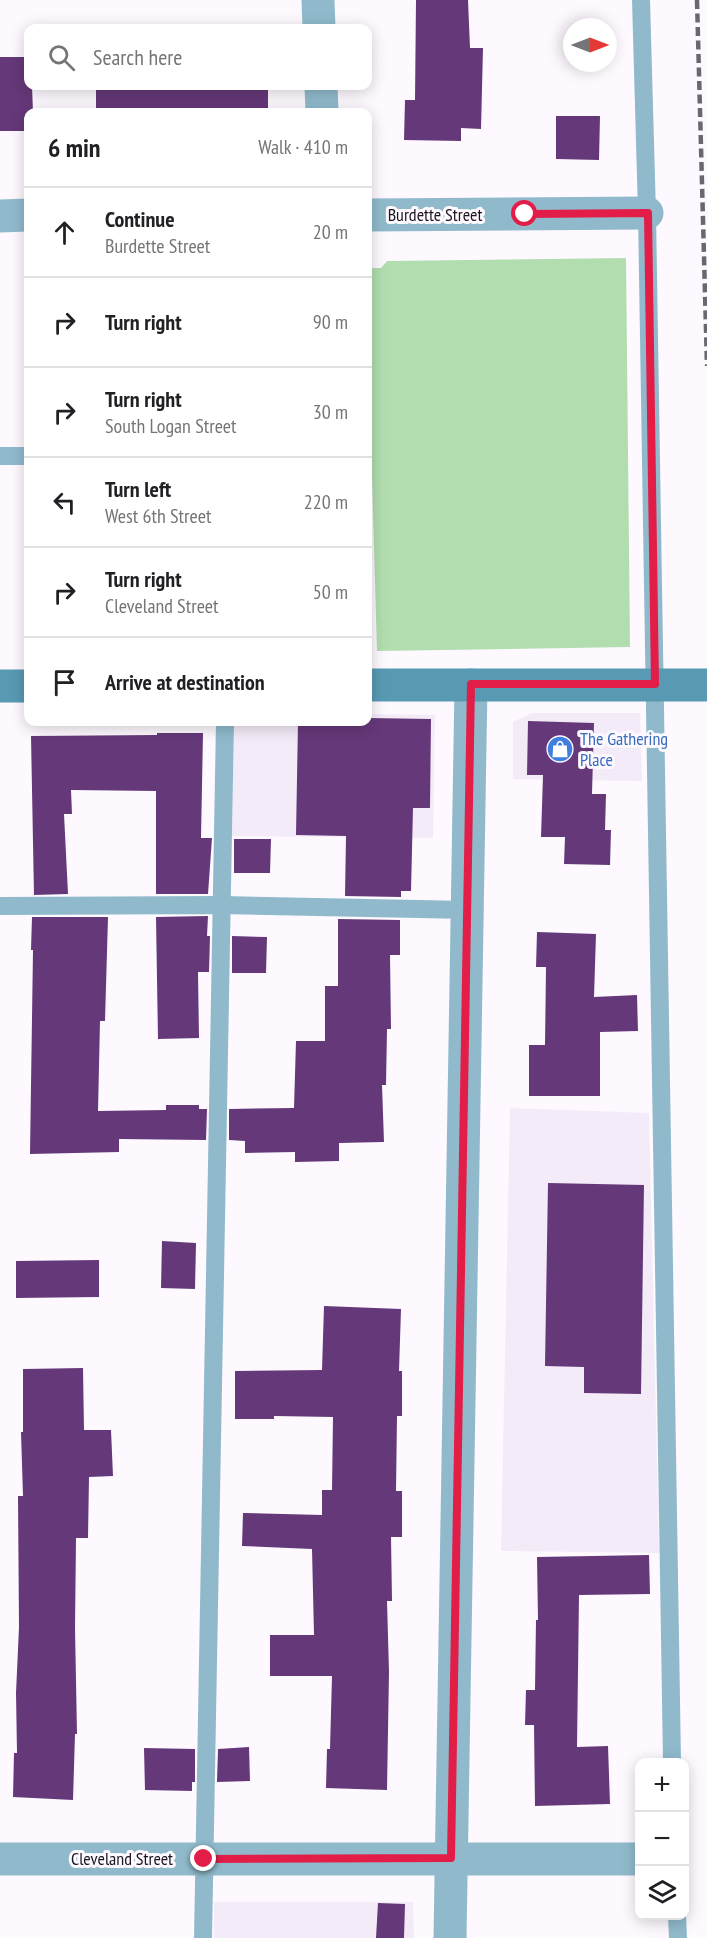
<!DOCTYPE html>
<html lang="en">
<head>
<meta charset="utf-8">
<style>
	body { margin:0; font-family:"PT Sans Narrow",sans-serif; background:#f6f6f6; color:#202124 }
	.controls { position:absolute; right:18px; bottom:18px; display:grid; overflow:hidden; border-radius:12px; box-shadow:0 3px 15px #0003 }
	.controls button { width:54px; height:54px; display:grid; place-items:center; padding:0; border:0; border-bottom:2px solid #e0e0e0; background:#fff; color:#202124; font:30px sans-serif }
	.compass { position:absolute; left:563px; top:18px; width:54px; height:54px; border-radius:50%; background:#fff; box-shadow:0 3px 15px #0003; rotate:90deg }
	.stop { position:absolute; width:18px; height:18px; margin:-14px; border:4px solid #e11d48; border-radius:50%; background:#fff }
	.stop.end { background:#e11d48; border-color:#fff; box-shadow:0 2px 6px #0008 }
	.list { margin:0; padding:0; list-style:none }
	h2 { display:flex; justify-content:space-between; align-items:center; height:78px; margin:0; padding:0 24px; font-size:26px }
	h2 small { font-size:20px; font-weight:400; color:#757577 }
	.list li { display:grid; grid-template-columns:39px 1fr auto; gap:18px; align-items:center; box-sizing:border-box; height:90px; padding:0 24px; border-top:2px solid #e0e0e0 }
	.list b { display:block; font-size:22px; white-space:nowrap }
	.list p { margin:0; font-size:20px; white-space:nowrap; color:#757577 }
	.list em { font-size:20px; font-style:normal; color:#757577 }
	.icon { flex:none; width:33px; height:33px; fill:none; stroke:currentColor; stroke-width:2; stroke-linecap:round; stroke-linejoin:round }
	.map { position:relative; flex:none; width:707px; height:1938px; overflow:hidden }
	.search { position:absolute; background:#fff; box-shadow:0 3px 15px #0003; left:24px; top:24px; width:348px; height:66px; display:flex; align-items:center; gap:15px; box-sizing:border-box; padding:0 21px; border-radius:12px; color:#757577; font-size:22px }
	.panel { position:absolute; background:#fff; box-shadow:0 3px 15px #0003; left:24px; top:108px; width:348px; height:618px; border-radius:12px }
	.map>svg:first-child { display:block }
	.built { fill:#f4ebf8 }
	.green { fill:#b1ddaf }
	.building { fill:#653879 }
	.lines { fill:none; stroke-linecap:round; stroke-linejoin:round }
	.lane { stroke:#90bacc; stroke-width:18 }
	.street { stroke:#90bacc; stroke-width:33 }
	.secondary { stroke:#589ab4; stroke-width:33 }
	.rail { stroke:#6c676f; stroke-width:4.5; stroke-dasharray:9 4.5; stroke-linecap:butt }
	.route { stroke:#e11d48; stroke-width:8 }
	.labels { text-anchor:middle; stroke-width:6; stroke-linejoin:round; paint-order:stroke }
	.street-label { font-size:18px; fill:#1c161f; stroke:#fdf9ff }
	.shop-label { font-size:18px; fill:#366cbe; stroke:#fdf9ff; text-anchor:start }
</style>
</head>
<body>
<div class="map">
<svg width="707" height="1938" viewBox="0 0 707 1938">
	<rect width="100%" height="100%" fill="#fdf9ff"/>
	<g class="built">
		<path d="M532,713H640L642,781L513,779V722Z"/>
		<path d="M368,714L435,715L433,838L232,836L234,722H368Z"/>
		<path d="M510,1108L649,1113L659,1553L501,1551Z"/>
		<path d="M214,1902H413L414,1938H214Z"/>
	</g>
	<path class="green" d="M626,258L630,647L377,651L368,337V268H381L387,261Z"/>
	<g class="building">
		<path d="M416,0H468L470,48H483L481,129L461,128V141L404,140L405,100H415Z"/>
		<path d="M0,57H28V86H32L33,112H28V131H0Z"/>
		<rect x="96" y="86" width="172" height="26"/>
		<path d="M556,116H600L599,160L556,159Z"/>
		<path d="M368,718L431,719L430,808H413L411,891H401V897L345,896L346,836L296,835L298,722H368Z"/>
		<path d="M528,721L594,723L592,794H606L605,830H611L610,865L564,864L565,837H541L543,775H527Z"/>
		<path d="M157,733H203L201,838H212L208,894H156V791L71,790L72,814H64L68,894L34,895L31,736L157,735Z"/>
		<path d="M234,839H271L270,873H234Z"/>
		<path d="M208,916L207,936H210L209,972H198L199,1038L158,1039L156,917Z"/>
		<path d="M32,917H108L105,1021H100L98,1111L166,1110V1105H199V1109H207L206,1140L119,1139V1152L30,1154L33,950H31Z"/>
		<path d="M338,919L400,920V955H390L391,1029H387L386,1085H382L384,1142L339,1143V1161L295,1162V1152L245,1153V1141L229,1140V1109L294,1108L296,1041H325V986H338Z"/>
		<path d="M537,932L596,934L594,997L637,995L638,1031L600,1032V1096H529V1045H545L546,967H536Z"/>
		<path d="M232,936L267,937L266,973H232Z"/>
		<path d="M548,1183L644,1185L641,1394L584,1393V1367L545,1366Z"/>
		<path d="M162,1241L196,1243L195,1289L161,1288Z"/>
		<path d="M99,1260V1297L16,1298V1261Z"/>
		<path d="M324,1306L401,1309L399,1371H402V1416H397L396,1491H402V1537H391L392,1601H387L389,1672L387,1790L326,1788L327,1749H330L332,1676H270V1635H314L312,1549L242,1546L243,1513L322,1515V1490H332L333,1417L274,1416V1419H235V1371L322,1370Z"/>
		<path d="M83,1368L84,1430H111L113,1476L89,1477L88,1538H76L75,1628L77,1734H75L73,1800L13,1797L14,1753H17L16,1693L19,1627L18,1496H23L21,1432H23V1369Z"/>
		<path d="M649,1555L650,1594L579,1595L577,1747L608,1746L610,1804L535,1806L534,1725H525L526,1690H535L536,1620H538L537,1557Z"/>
		<path d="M249,1747L250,1781L217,1782L218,1749Z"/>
		<path d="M144,1748L195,1749V1782H192V1791L145,1790Z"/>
		<path d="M378,1903L405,1904L404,1938H376Z"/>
	</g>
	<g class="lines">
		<g class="lane">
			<path d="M641,0L647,213L672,1762"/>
			<path d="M0,456H28"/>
			<path d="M0,906L221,905L468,910"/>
			<path d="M677,1916L678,1938"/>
			<path d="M203,1938L225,722"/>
		</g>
		<g class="street">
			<path d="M318,0L319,28"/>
			<path d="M321,86L322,112"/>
			<path d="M368,215L647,213"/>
			<path d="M0,216L28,215"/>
			<path d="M0,1859H640"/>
			<path d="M450,1938L471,685"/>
		</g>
		<g class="secondary">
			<path d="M368,685H707"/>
			<path d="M0,686H28"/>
		</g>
		<path class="rail" d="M697,0L707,366"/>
	</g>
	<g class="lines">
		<path class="route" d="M204,1859L451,1858L471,684H655L648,213L525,214"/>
	</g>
	<defs>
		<symbol id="shop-disc" viewBox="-11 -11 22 22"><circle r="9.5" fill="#3f7fe0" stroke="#fdf9ff"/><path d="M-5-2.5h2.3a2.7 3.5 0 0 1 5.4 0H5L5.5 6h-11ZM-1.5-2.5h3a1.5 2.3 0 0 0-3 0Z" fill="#fff"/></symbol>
	</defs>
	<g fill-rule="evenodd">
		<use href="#shop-disc" x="545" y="734" width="30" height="30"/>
	</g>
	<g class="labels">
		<g class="street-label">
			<text x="435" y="221">Burdette Street</text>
			<text x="122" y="1865">Cleveland Street</text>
		</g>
		<g class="shop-label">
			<text x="580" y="745">The Gathering<tspan x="580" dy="21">Place</tspan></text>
		</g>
	</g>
</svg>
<div class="controls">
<button>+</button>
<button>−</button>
<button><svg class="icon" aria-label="layers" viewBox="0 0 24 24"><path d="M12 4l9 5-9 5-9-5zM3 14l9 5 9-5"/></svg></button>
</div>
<svg class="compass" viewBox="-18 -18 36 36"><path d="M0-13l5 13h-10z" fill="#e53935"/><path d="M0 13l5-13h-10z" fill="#757577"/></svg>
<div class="stop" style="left:525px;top:214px"></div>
<div class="stop end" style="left:204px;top:1859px"></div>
<div class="search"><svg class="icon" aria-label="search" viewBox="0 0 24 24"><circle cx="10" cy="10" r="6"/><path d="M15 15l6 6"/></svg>Search here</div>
<section class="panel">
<h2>6 min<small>Walk · 410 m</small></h2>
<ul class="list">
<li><svg class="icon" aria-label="ahead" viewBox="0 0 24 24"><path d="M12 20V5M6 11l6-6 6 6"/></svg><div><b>Continue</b><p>Burdette Street</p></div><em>20 m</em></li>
<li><svg class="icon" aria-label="right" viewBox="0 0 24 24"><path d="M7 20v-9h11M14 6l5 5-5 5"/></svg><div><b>Turn right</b></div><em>90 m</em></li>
<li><svg class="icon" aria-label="right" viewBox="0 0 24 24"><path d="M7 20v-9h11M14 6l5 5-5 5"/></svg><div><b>Turn right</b><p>South Logan Street</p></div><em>30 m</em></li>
<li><svg class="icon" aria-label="left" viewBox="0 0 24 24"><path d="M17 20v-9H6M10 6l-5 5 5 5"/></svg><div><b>Turn left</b><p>West 6th Street</p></div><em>220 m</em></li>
<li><svg class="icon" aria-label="right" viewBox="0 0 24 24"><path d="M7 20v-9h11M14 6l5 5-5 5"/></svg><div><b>Turn right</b><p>Cleveland Street</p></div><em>50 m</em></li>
<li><svg class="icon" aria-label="arrive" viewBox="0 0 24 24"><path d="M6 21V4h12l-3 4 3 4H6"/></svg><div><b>Arrive at destination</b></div></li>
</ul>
</section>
</div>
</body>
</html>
